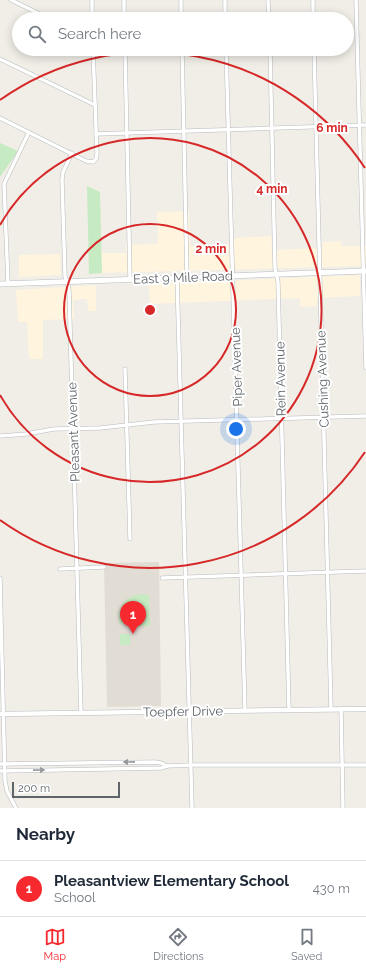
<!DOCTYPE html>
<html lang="en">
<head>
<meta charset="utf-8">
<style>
	body { margin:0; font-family:Raleway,sans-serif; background:#f6f6f7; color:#1f2937 }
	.scale { position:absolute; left:12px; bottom:10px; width:108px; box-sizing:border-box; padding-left:4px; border:2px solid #5e6468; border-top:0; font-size:11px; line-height:14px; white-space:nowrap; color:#5e6468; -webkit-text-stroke:3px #fff; paint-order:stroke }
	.you { position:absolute; left:236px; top:429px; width:14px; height:14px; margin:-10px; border:3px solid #fff; border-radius:50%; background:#1a73e8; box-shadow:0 0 0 6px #1a73e833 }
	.badge { display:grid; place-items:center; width:26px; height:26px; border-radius:50%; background:#f6292f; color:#fff; font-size:13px; font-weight:700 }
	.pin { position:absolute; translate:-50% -33px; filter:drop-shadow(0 1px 2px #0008) }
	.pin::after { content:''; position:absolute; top:21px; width:14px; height:12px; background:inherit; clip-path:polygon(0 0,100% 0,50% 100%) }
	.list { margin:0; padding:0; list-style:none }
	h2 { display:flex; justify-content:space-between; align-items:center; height:52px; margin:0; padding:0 16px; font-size:17px }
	h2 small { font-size:13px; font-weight:400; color:#747a83 }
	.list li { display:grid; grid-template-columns:26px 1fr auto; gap:12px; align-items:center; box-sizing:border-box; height:56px; padding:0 16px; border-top:1px solid #e0e1e3 }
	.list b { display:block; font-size:15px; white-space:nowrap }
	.list p { margin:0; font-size:13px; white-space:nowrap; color:#747a83 }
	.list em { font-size:13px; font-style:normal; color:#747a83 }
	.icon { flex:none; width:22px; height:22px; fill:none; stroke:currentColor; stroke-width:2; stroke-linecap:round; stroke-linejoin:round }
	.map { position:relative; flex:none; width:366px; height:808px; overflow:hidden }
	.search { position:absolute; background:#fff; box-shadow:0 2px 10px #0003; left:12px; right:12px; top:12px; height:44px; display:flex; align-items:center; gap:10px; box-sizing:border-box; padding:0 14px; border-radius:22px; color:#747a83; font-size:15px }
	.sheet { height:108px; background:#fff }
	nav { display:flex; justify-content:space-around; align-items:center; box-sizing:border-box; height:56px; border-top:1px solid #e0e1e3; background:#fff; font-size:11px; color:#747a83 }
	nav a { display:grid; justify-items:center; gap:2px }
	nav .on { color:#f6292f }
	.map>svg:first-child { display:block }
	.commercial { fill:#fff4de }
	.education { fill:#e1ddd5 }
	.green { fill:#c6eac2 }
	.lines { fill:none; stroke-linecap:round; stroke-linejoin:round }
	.minor-casing { stroke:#b7babe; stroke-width:4.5 }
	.tertiary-casing { stroke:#b7babe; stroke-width:5.5 }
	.secondary-casing { stroke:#b8bcc1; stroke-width:6 }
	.minor { stroke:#fff; stroke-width:3.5 }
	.tertiary { stroke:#fff; stroke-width:4.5 }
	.secondary { stroke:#fff; stroke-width:5 }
	.oneway { fill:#969a9d }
	.ring { fill:none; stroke:#d62828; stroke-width:2 }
	.labels { text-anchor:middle; stroke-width:4; stroke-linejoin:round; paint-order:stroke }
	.street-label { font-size:13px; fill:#5e6468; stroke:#fff }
	.centre { fill:#d62828; stroke:#fff; stroke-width:2 }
	.ring-label { font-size:12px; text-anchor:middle; font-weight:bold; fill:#d62828; stroke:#fff; stroke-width:4; stroke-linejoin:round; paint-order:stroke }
</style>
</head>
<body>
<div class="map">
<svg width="366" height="808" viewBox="0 0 366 808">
	<rect width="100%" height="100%" fill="#f1eee7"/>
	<g class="commercial">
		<path d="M189,211L190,246L234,244V238L271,236L272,250L322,248V242L341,241V246H366V266L102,273L101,253H126V245L158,244L157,212Z"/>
		<path d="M60,254L61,275L19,277V255Z"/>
		<path d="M360,275V296L317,298V306L300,307V298L150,304L149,284Z"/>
		<path d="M96,285V311H88L87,299L73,300L74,319L43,320V359H29L27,322H18L16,290Z"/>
	</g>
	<path class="education" d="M159,562L161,706L107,707L104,563Z"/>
	<g class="green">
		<path d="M0,143L18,151L0,177Z"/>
		<path d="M87,186L100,192L102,273L89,274Z"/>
		<path d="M142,594L149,595L150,624L149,626H137L119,623C117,606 125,596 142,594Z"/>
		<path d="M130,634V645H120V634Z"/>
	</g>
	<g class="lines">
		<defs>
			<g id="minor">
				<path d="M11,0L50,19"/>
				<path d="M92,0V19"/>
				<path d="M124,0V19"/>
				<path d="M181,0V19"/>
				<path d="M225,0V19"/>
				<path d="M268,0L269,19"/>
				<path d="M313,0V19"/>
				<path d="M356,0L366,368"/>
				<path d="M125,49L130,279"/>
				<path d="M182,49L187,277"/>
				<path d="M226,49L245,710"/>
				<path d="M270,49L275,268L278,282L289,710"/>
				<path d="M314,49L331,709"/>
				<path d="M0,59L95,105"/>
				<path d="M0,118L86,161L93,162L96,159L97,154L93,49"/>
				<path d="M96,134L366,125"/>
				<path d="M72,153L63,172L62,180L65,276L69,289L81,713"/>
				<path d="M177,277L192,808"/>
				<path d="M8,283L4,184L29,132"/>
				<path d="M125,369L130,539"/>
				<path d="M0,436L26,434L54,429L100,428L154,422L366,416"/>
				<path d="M60,569L104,567"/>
				<path d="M0,578L5,781L7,791L16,808"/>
				<path d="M162,578L366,571"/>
				<path d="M341,709L343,808"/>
				<path d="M0,764L155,762L161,763L167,766"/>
				<path d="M0,771L161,768L167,766L191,765H366"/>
			</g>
			<path id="tertiary" d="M0,714L366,709"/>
			<path id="secondary" d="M0,284L366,271"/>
		</defs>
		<use href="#minor" class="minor-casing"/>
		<use href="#tertiary" class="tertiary-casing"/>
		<use href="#secondary" class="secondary-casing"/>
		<use href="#minor" class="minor"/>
		<use href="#tertiary" class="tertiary"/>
		<use href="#secondary" class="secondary"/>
	</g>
	<defs><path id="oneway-solid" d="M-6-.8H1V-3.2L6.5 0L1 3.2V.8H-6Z"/></defs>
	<g class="oneway">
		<use href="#oneway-solid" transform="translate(129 762) rotate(179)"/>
		<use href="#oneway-solid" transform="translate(39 770) rotate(-1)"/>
	</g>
	<g class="ring">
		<circle cx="150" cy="310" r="86"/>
		<path d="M0 225A172 172 0 1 1 0 395"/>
		<path d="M365 452A258 258 0 0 1 0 520M0 100A258 258 0 0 1 365 168"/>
	</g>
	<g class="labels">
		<g class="street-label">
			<text transform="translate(183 277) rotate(-2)" y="5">East 9 Mile Road</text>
			<text transform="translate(236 367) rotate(-92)" y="5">Piper Avenue</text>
			<text transform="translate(280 379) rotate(-91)" y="5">Rein Avenue</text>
			<text transform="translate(322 379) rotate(-92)" y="5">Cushing Avenue</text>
			<text transform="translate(73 432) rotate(-92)" y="5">Pleasant Avenue</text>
			<text transform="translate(183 711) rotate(-1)" y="5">Toepfer Drive</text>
		</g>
	</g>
	<circle cx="150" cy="310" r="6" class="centre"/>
	<g class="ring-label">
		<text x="332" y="132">6 min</text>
		<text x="272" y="193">4 min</text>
		<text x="211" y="253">2 min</text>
	</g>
</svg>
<div class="scale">200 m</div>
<div class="you"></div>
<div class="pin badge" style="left:133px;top:634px">1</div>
<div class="search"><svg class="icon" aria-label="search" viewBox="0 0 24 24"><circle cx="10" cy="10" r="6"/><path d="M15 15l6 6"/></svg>Search here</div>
</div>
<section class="sheet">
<h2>Nearby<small></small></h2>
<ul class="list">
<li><span class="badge">1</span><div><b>Pleasantview Elementary School</b><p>School</p></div><em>430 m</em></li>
</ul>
</section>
<nav>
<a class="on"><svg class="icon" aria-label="map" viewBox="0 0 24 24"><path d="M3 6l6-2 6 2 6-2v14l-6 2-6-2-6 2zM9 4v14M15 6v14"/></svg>Map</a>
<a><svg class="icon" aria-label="directions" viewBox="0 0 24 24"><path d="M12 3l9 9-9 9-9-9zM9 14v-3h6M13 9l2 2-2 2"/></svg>Directions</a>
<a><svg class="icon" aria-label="saved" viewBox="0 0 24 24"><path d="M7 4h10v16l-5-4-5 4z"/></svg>Saved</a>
</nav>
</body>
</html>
